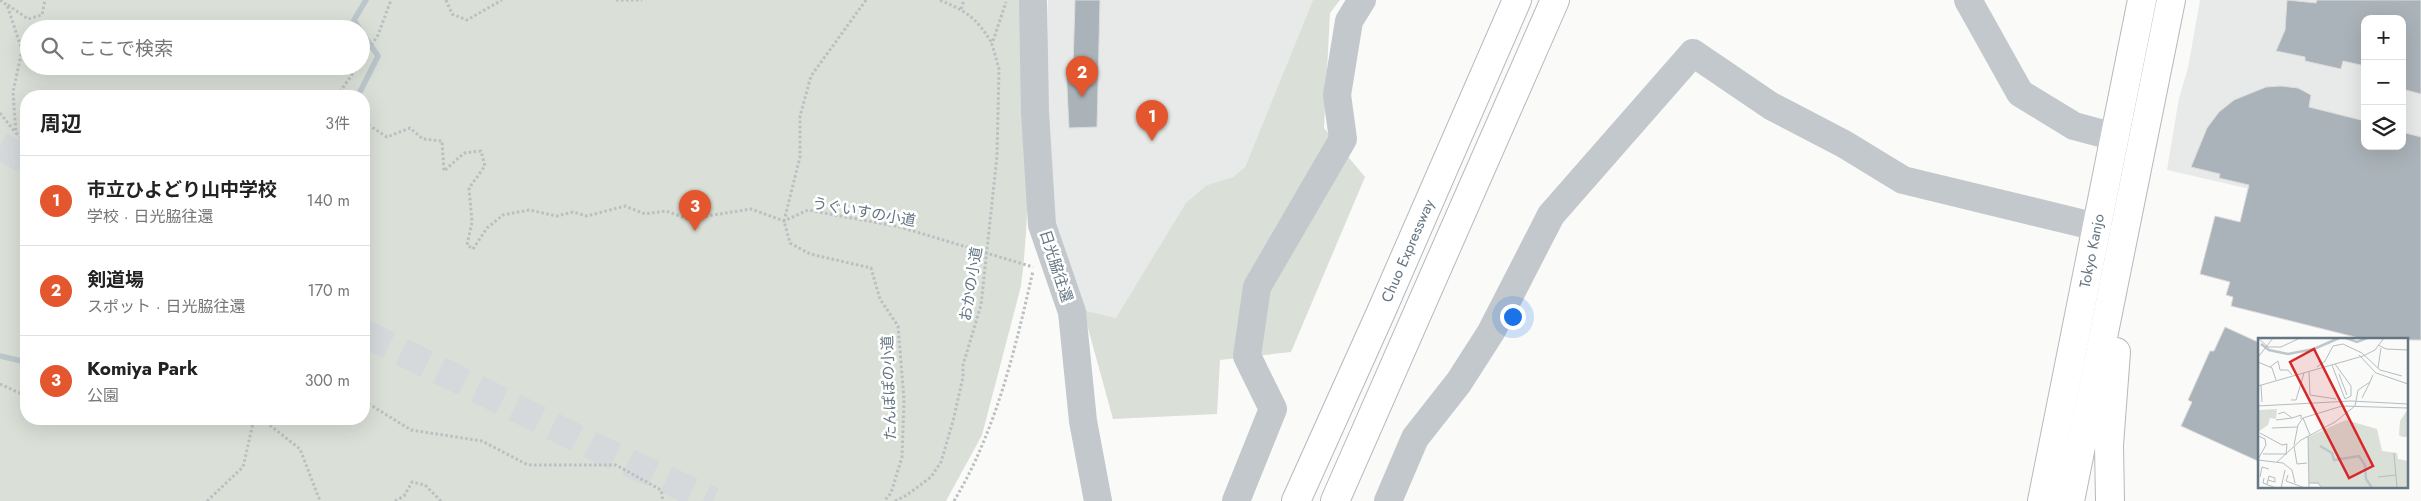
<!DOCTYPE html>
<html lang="ja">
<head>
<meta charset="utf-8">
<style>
	body { margin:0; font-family:Jost,"Noto Sans JP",sans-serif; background:#f6f6f6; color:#222 }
	.controls { position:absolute; right:15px; top:15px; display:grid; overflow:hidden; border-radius:10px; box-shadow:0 5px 20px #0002 }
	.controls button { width:45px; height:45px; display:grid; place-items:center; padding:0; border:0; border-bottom:1px solid #e0e0e0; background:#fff; color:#222; font:25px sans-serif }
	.you { position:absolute; left:1512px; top:316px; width:18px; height:18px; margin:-12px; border:4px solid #fff; border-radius:50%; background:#1a73e8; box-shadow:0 0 0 8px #1a73e833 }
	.badge { display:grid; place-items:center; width:32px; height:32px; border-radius:50%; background:#e4572e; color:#fff; font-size:16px; font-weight:700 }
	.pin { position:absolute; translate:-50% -41px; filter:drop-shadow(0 1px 2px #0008) }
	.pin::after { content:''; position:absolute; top:26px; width:18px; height:15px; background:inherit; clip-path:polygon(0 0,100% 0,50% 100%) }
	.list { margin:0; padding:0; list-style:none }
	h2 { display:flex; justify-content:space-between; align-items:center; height:65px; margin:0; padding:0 20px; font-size:21px }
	h2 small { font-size:16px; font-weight:400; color:#767676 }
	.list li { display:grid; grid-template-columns:32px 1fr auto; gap:15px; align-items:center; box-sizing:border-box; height:90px; padding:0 20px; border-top:1px solid #e0e0e0 }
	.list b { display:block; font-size:19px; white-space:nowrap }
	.list p { margin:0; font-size:16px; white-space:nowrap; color:#767676 }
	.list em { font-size:16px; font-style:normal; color:#767676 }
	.icon { flex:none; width:28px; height:28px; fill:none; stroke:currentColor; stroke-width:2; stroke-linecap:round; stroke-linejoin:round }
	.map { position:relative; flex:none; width:2421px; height:501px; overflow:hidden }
	.search { position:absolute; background:#fff; box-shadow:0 5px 20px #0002; left:20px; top:20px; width:350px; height:55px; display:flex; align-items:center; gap:12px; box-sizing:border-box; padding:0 18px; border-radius:28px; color:#767676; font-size:19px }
	.panel { position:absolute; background:#fff; box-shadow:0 5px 20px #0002; left:20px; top:90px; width:350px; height:335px; border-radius:20px }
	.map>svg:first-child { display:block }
	.built { fill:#e8e9e9; fill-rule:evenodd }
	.green { fill:#dadfd7; fill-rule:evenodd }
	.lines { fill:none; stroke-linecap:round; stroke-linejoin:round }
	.stream { stroke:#bbc7cb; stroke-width:5.5 }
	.building { fill:#aab3b9; stroke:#dcdcda }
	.minor-tunnel { stroke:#d5d9db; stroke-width:28; stroke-dasharray:28 14; stroke-linecap:butt }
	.highway-casing { stroke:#b4b9bd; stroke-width:30 }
	.path { stroke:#bbbfc2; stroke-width:3; stroke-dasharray:2.5 2.5; stroke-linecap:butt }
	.minor { stroke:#c3c8cc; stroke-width:28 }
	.highway { stroke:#fff; stroke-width:28 }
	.labels { text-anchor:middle; stroke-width:5; stroke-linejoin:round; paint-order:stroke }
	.street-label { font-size:15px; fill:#657683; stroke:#fff }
	.inset-river { fill:none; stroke:#bbc7cb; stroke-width:2.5 }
	.inset-road { fill:none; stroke:#b5bdc2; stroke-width:1 }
	.view { fill:#d62828; fill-opacity:0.15; stroke:#d62828; stroke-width:2.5 }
	.inset-edge { fill:none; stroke:#657683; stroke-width:2.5 }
</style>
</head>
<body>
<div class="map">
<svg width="2421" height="501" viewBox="0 0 2421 501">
	<rect width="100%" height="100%" fill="#fafaf8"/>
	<g class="built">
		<path d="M1048,0H1313L1245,167L1233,177L1207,185L1116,318L1083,310L1061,251L1053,213L1046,115Z"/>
		<path d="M2200,0H2421V228L2167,170L2179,98L2188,68ZM2365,19H2402V146H2365Z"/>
	</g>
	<g class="green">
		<path d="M0,0H1027C1027,95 1033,191 1021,286L982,435L946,501H0ZM29,29H361V66H29ZM26,96H364V419H26Z"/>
		<path d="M1313,0H1340L1330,13L1324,128L1365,177L1291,352L1220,360L1217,414L1113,419L1083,310L1116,318L1186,203L1207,185L1233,177L1245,167Z"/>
	</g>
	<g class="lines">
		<g class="stream">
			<path d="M360,29L354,20L366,0"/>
			<path d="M358,96L378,56L361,31"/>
			<path d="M0,356L26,362"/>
		</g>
	</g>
	<g class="building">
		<path d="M1075,0H1100L1097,127L1069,128L1066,67H1073Z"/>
		<path d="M2287,0L2316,3L2317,0H2421V94L2402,89V19H2365V66L2343,61L2341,69L2305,61V57L2276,51L2285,30Z"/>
		<path d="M2281,86L2298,88L2311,95L2309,107L2365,121V146H2402V132L2421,137V340H2367L2231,306L2233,297L2226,295L2230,282L2200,274L2215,216L2240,222L2249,185L2219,178L2220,174L2191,167L2207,128L2219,112L2234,100L2266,87Z"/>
		<path d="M2225,327L2260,343V462L2181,426L2192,402L2188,400L2210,351H2214Z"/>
	</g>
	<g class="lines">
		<g class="minor-tunnel">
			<path d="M0,146L26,160"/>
			<path d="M364,333L595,447L713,501"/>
		</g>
		<defs>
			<g id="highway">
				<path id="s1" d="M1296,501L1381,312L1517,0"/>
				<path d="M1335,501L1555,0"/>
				<path id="s2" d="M2042,501L2142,0"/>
				<path d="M2070,501L2171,0"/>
				<path d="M2110,501L2109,445L2116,352"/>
			</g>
		</defs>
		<use href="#highway" class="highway-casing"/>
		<g class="path">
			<path d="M0,0L7,5L22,50L13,92L16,133L26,140"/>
			<path d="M446,0L452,14L467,20L502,0"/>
			<path d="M616,0H642"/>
			<path d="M866,0L811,76L800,116V157L784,221L790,243L810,254L871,268L880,299L898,326L904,400L902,457L891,493L884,501"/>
			<path d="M940,0C968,12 976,18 992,43"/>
			<path d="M8,5L28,19L42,15L45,0"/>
			<path d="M961,9L964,0"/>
			<path d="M361,62L378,35L391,0"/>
			<path d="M337,96L358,66"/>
			<path d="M0,113L15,132"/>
			<path d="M364,122L387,137L410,128L423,139L442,141L444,171L464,153L481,151L485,166L469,188L472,222L467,245L473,249L487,228L503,215L529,210L557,216L573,212L587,216L625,206L645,214L666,211L688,219L751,209L784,221L808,210L900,227L1033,267"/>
			<path d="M0,384L26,396"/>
			<path d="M364,401L411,430L482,441L528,465H616L661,490L663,501"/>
			<path d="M262,419L300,449L320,501"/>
			<path d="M207,501L243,467L254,419"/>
			<path d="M395,501L404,496L412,482L425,485L441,501"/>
			<path d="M895,501L907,495L931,477L941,462L953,421L963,377V365L981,305L997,156L999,69L992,44L1006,2"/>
			<path d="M954,501C996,431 1015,350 1033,271"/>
		</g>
		<g class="minor">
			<path d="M1033,0L1035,112L1042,225L1072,312L1083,421L1098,501"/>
			<path d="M1968,0L2020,93L2074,126L2115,137"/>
			<path d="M1236,501L1273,409L1247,356L1257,287L1343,139L1337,95L1349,21L1362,0"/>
			<path d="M1388,501L1415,438L1459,382L1491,332L1551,215L1693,53L1771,106L1844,144L1903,180L2097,227"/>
		</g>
		<use href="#highway" class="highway"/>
	</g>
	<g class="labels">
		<g class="street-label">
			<text transform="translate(864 212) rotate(10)" y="5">うぐいすの小道</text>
			<text dy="5" stroke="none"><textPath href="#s2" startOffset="255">Tokyo Kanjo</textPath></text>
			<text dy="5" stroke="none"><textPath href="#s1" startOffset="274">Chuo Expressway</textPath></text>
			<text transform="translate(1056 266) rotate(72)" y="5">日光脇往還</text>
			<text transform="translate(971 284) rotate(-81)" y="5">おかの小道</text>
			<text transform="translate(889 388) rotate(-92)" y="5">たんぽぽの小道</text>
		</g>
	</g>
	<g transform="translate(2258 338)">
		<rect width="150" height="150" fill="#fafaf8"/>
		<path d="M19,71L18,81L12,80L10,87L0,94V72ZM150,71V99H144L141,97L142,83ZM88,82L119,91L124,113L139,115L140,121L150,123V150H64L61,146L51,145L50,99Z" fill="#dadfd7"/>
		<path class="inset-river" d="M88,0L99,4L109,0M3,6L11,12L30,16L56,11L81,0M62,108L74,115L76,122L101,118L107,127L108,141L114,150"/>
		<path class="inset-road" d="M0,0L10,9H23L42,0M0,5V23M120,7L128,11L150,12M101,17L118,35L150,46M1,18L15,0M0,24L14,30L18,42M74,27L87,61L93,58V48L77,26M12,29L20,23L22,32H30L34,37M59,29L67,23L75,8L85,6L104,15L122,32L144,38M120,30L123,10M51,34L52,57L78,61M81,36L89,57M3,47L4,64M0,48L105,18L117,12L126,0M104,60L112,44M33,62H38L46,35M0,68L93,63L150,66M20,76L26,74L34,80L43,77V81M45,80L84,68L150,70M18,82L34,80M14,90L39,89M2,95L24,107L29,106L28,117M0,98L7,101L8,107L0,121M50,98L51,150M36,107L40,87L45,80L52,97M36,108L39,126L49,125M136,115L139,150M5,116H28M0,122L25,125L34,132L37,145M19,124L43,102L77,84L97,68L100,52L112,44L115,37M30,137L28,143L47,150M2,139L4,129L11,131M120,139L138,137M6,140L5,145L18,150M51,145H60L64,150M9,146L11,138L17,140V144L10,142M23,150L27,132"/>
		<path class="view" d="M56,11L115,128L91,140L32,24Z"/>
		<rect width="150" height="150" class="inset-edge"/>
	</g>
</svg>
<div class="controls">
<button>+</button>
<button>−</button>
<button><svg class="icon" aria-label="layers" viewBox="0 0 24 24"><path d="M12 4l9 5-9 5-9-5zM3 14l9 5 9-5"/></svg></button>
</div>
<div class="you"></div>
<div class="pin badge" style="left:1152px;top:141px">1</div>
<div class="pin badge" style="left:1082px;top:97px">2</div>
<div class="pin badge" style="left:695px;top:231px">3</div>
<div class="search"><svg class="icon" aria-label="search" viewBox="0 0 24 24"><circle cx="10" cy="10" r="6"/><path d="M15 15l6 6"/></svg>ここで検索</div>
<section class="panel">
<h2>周辺<small>3件</small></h2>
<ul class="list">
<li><span class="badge">1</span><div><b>市立ひよどり山中学校</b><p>学校 · 日光脇往還</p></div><em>140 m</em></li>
<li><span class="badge">2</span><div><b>剣道場</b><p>スポット · 日光脇往還</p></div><em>170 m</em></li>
<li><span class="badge">3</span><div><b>Komiya Park</b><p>公園</p></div><em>300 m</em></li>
</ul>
</section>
</div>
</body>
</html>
